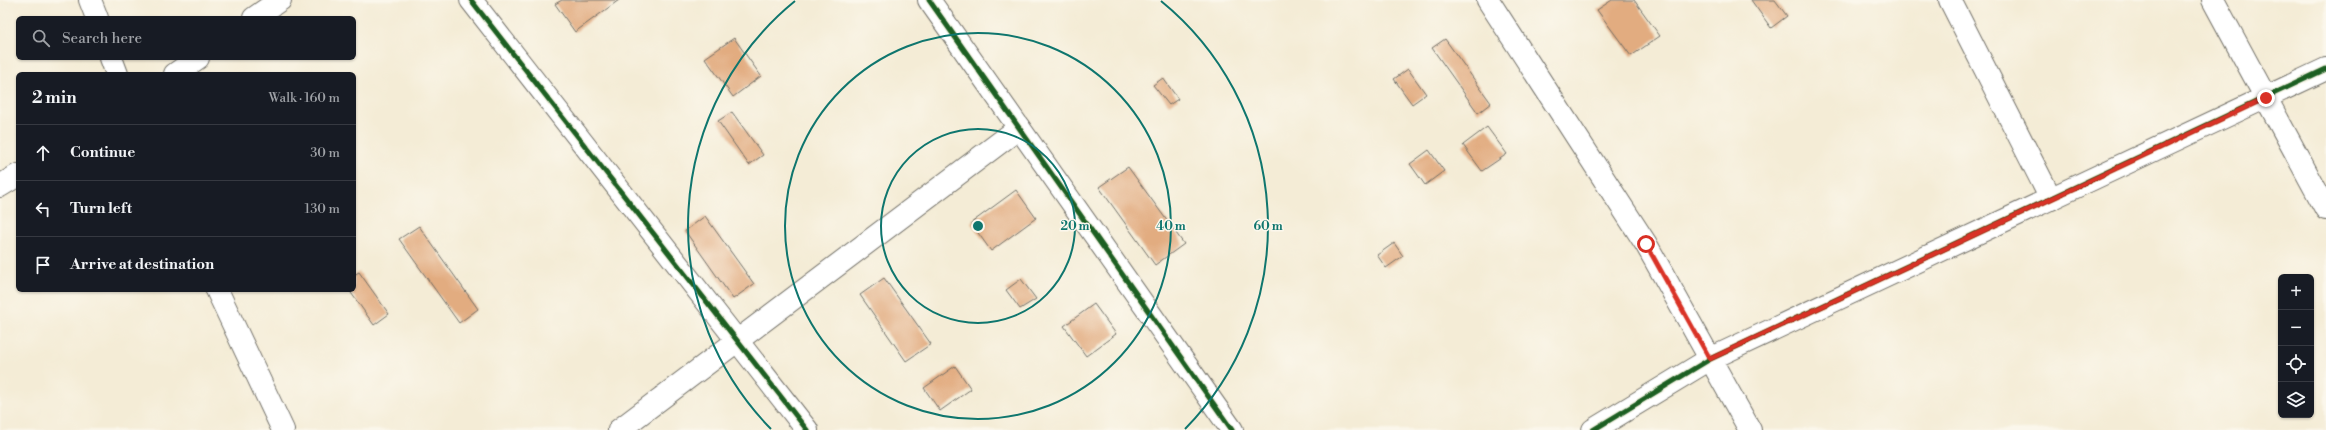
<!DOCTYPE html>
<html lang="en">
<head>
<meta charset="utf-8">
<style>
	body { margin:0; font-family:"Libre Bodoni",serif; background:#242831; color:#f1f3f6 }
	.controls { position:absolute; right:12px; bottom:12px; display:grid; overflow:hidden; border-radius:6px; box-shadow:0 1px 3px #0004 }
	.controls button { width:36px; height:36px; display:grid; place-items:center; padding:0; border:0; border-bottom:1px solid #363941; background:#171b24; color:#f1f3f6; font:20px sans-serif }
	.stop { position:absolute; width:12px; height:12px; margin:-9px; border:3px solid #d93025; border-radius:50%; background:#fff }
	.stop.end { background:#d93025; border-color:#fff; box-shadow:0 1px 4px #0008 }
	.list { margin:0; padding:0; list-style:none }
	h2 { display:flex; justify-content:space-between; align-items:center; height:52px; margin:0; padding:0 16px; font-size:17px }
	h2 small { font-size:13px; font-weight:400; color:#9ea1a6 }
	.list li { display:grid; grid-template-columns:26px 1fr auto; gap:12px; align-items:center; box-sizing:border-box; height:56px; padding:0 16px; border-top:1px solid #363941 }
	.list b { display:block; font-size:15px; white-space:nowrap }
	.list em { font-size:13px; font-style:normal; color:#9ea1a6 }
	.icon { flex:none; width:22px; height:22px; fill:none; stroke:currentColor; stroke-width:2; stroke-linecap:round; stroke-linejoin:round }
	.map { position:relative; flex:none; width:2326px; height:430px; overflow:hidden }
	.search { position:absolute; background:#171b24; box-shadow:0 1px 3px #0004; left:16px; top:16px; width:340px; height:44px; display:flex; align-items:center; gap:10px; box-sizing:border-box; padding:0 14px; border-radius:6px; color:#9ea1a6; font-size:15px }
	.panel { position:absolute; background:#171b24; box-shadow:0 1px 3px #0004; left:16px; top:72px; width:340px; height:220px; border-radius:6px }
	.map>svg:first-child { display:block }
	.building { fill:#e2ac80 }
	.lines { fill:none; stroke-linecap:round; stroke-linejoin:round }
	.minor-casing { stroke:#716f67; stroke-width:24 }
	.minor { stroke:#fff; stroke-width:22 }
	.cycleway-casing { stroke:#fbf7ec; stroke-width:8 }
	.cycleway { stroke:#1b5e20; stroke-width:5 }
	.route { stroke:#d93025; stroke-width:5 }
	.ring { fill:none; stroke:#0f766e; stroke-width:2 }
	.centre { fill:#0f766e; stroke:#fbf7ec; stroke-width:2 }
	.ring-label { font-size:12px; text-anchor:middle; font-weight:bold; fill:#0f766e; stroke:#fbf7ec; stroke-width:3; stroke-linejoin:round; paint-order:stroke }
</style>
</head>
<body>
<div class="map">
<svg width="2326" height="430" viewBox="0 0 2326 430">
	<rect width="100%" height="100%" fill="#fbf7ec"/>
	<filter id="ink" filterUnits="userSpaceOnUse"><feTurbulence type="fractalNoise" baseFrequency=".025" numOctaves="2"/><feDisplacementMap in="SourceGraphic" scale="8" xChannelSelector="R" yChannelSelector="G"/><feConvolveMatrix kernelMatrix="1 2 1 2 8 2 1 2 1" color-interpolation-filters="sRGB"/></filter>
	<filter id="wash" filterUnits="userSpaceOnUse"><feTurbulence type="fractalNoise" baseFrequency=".012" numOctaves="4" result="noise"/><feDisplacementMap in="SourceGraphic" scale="16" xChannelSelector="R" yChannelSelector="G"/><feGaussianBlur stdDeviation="0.9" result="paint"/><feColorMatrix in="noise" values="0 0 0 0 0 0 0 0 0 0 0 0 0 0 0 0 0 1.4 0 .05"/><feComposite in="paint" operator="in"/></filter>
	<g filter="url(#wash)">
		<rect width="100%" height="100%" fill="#f4ecd6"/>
		<g id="blocks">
			<g class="building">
				<path d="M562,0H619L575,32L555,4Z"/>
				<path d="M1612,0H1634L1660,36L1631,56L1597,10Z"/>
				<path d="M1751,0H1775L1787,16L1771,28Z"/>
				<path d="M734,38L761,76L733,97L705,58Z"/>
				<path d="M1445,39L1491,103L1478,113L1432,48Z"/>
				<path d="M1408,69L1426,94L1412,104L1394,79Z"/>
				<path d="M1163,78L1178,99L1169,105L1153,85Z"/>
				<path d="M732,112L763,155L749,165L718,121Z"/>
				<path d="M1487,127L1507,154L1482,171L1463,145Z"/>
				<path d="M1429,150L1444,171L1425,185L1410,164Z"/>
				<path d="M1128,167L1184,244L1155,265L1099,187Z"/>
				<path d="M1016,190L1036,218L991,251L971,223Z"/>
				<path d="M705,216L754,284L733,299L685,231Z"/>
				<path d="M419,226L478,309L459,323L399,239Z"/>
				<path d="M1394,243L1403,256L1386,268L1377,255Z"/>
				<path d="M359,272L389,314L374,325L349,290H354V275Z"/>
				<path d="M884,278L931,344L906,361L860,295Z"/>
				<path d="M1021,279L1036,299L1020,309L1006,290Z"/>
				<path d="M1094,304L1116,334L1086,356L1064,326Z"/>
				<path d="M955,366L971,389L940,411L924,388Z"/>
			</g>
		</g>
	</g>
	<g filter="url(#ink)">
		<use href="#blocks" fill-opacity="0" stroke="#716f67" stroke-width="1"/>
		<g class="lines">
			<defs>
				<g id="minor">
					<path d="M90,0L97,18"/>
					<path d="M471,0L807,430"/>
					<path d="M929,0L1232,430"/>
					<path d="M1488,0L1646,244L1750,430"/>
					<path d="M1950,0L2051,199"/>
					<path d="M2213,0L2326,209"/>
					<path d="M254,18L280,0"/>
					<path d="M111,58L117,74"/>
					<path d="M175,74L198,58"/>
					<path d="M0,186L18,175"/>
					<path d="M217,290L283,430"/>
					<path d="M619,430L1019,128"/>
					<path d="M1593,430L1710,359L2326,69"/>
				</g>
			</defs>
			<use href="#minor" class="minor-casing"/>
			<use href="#minor" class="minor"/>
			<defs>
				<g id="cycleway">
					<path d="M471,0L807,430"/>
					<path d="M929,0L1232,430"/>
					<path d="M1593,430L1710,359L2326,69"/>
				</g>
			</defs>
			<use href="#cycleway" class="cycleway-casing"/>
			<use href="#cycleway" class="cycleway"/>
		</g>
	</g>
	<g class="lines" filter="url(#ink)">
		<path class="route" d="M1646,244L1710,359L2266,98"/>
	</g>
	<g class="ring">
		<circle cx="978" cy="226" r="97"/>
		<circle cx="978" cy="226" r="193"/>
		<path d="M771 429A290 290 0 0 1 795 1M1161 1A290 290 0 0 1 1185 429"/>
	</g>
	<circle cx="978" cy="226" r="6" class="centre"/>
	<g class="ring-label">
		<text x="1075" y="230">20 m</text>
		<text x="1171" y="230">40 m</text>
		<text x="1268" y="230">60 m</text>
	</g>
</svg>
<div class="controls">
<button>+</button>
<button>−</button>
<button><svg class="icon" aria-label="locate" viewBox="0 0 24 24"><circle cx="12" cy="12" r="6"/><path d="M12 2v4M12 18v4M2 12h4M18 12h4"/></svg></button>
<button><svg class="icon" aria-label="layers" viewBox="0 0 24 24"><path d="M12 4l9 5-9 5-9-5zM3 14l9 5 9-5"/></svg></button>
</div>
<div class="stop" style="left:1646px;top:244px"></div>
<div class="stop end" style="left:2266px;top:98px"></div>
<div class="search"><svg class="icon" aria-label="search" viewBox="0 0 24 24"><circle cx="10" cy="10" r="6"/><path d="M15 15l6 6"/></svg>Search here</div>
<section class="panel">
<h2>2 min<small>Walk · 160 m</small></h2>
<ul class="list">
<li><svg class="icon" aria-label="ahead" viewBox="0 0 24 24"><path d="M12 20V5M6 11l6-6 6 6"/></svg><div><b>Continue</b></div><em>30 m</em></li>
<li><svg class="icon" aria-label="left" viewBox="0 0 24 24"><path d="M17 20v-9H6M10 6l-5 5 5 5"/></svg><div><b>Turn left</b></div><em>130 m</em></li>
<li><svg class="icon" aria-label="arrive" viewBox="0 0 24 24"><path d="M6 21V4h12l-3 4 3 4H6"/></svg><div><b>Arrive at destination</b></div></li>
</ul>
</section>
</div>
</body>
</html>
